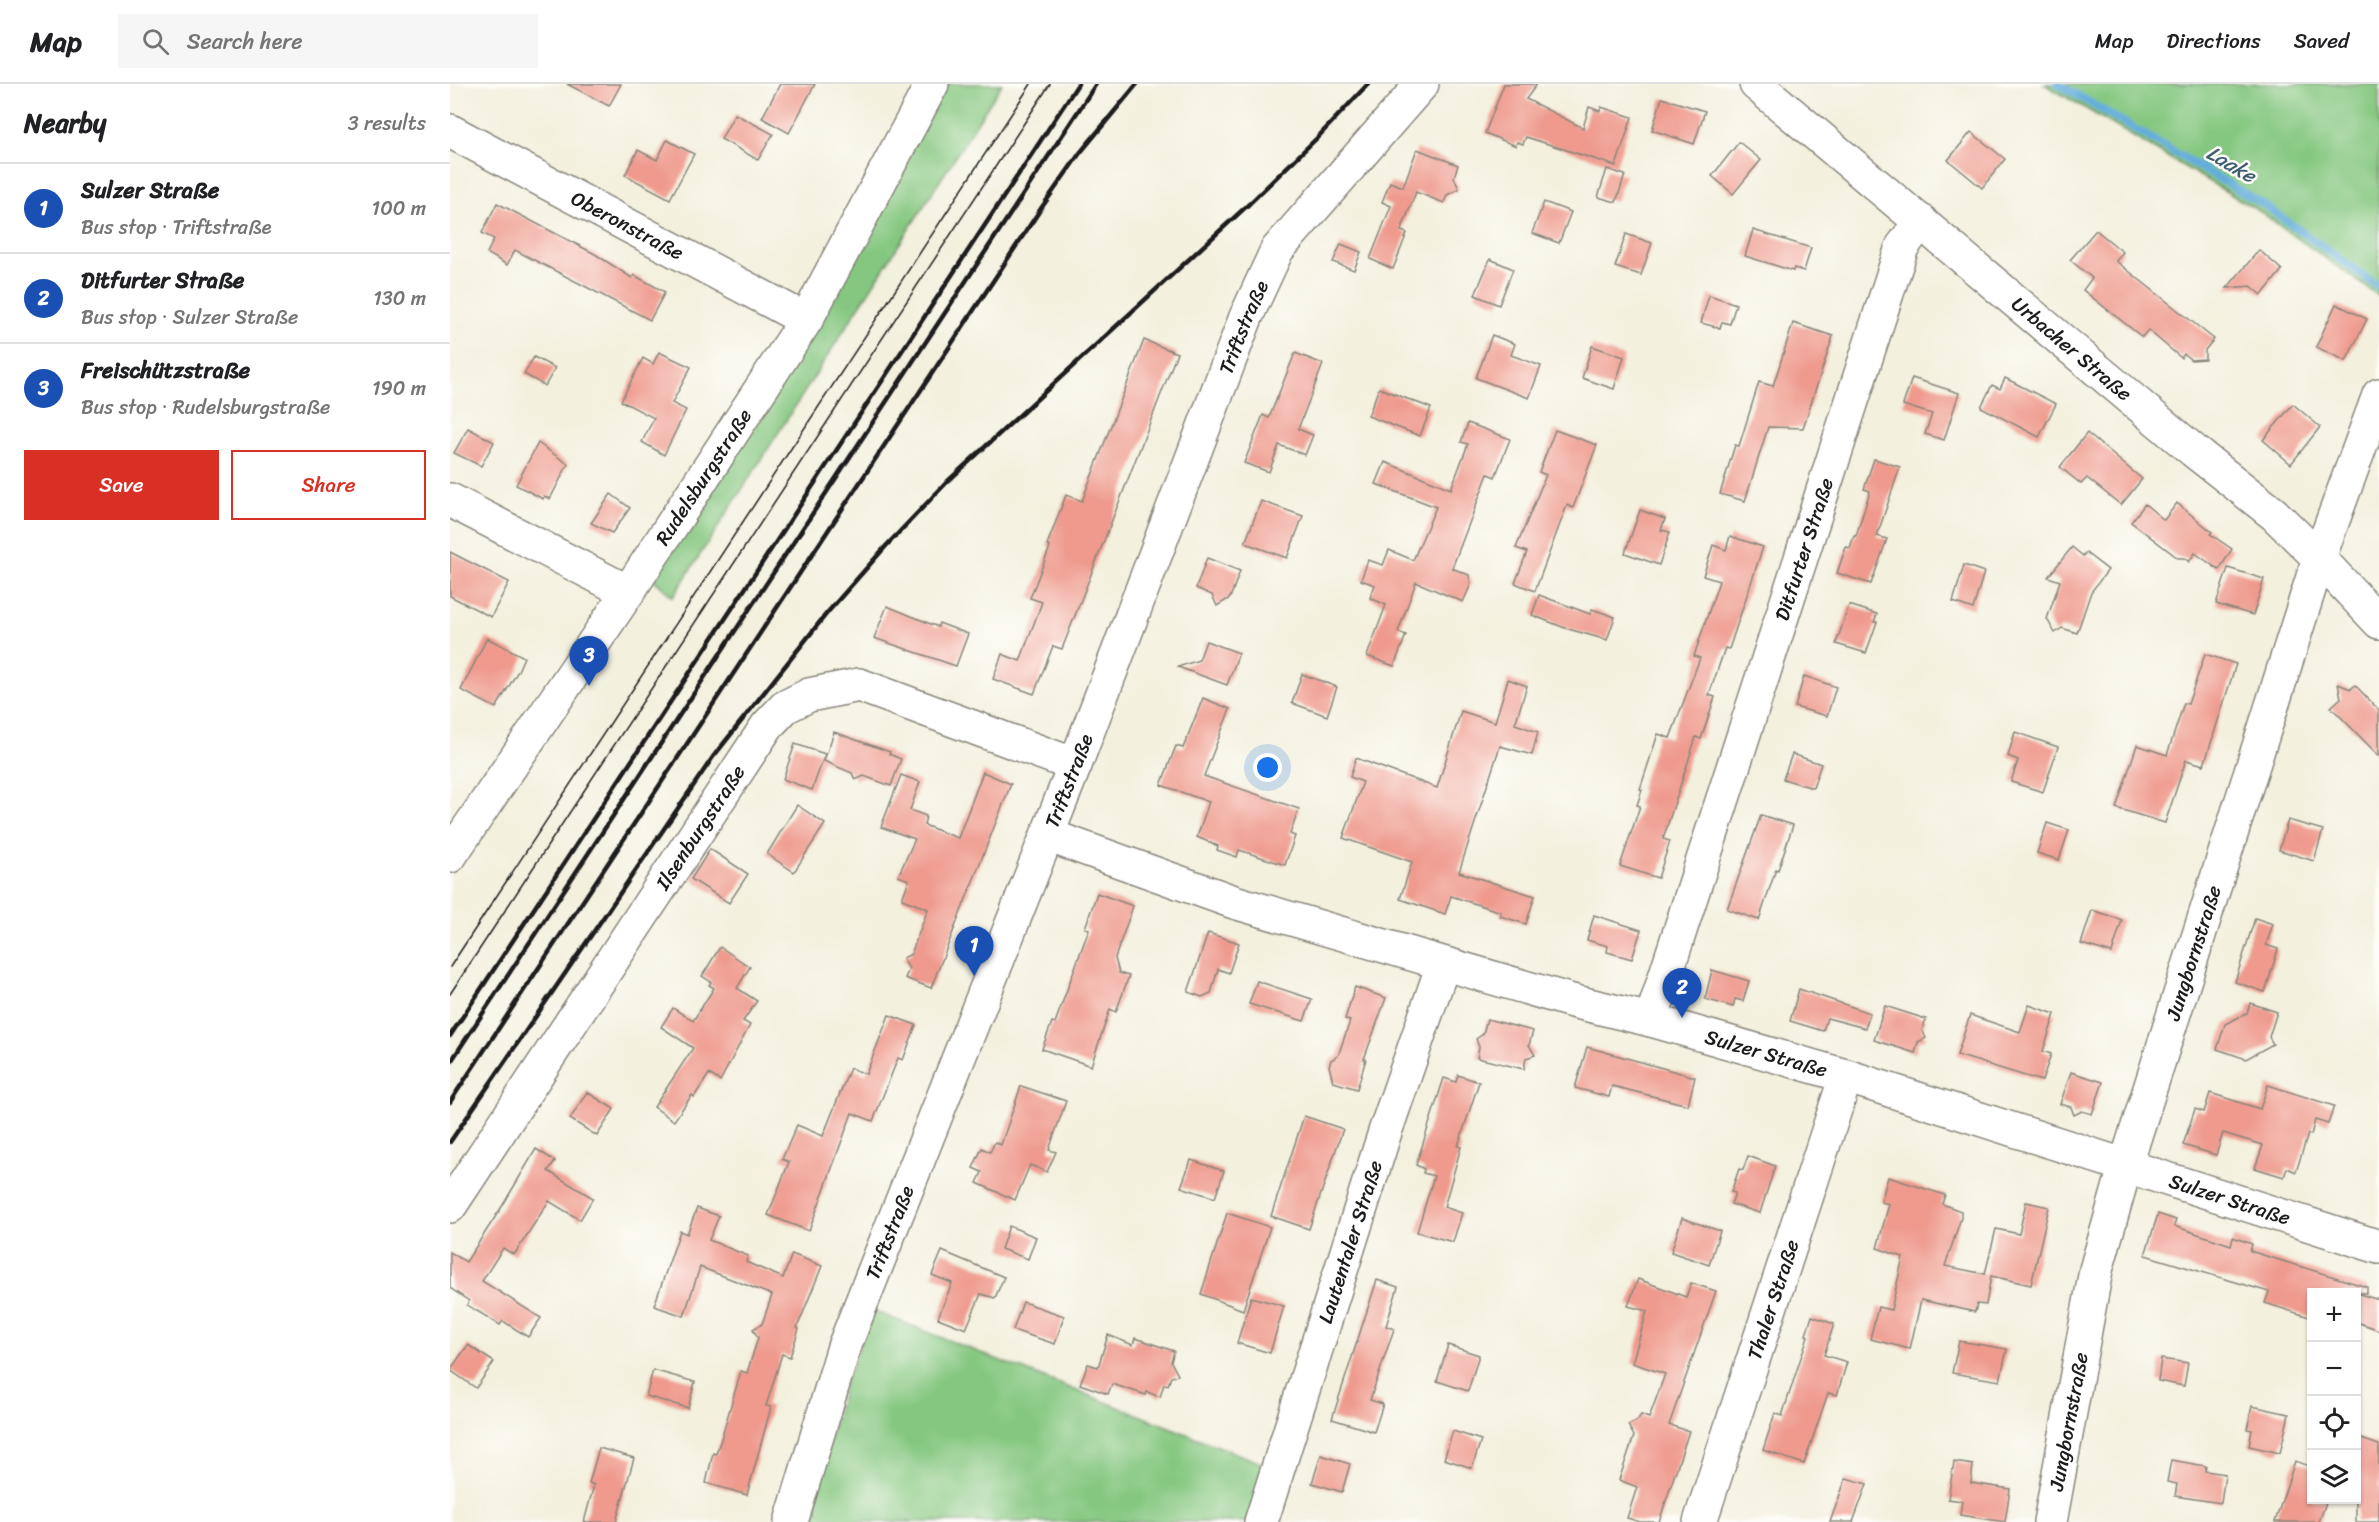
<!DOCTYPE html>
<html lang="en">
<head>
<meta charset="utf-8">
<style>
	body { margin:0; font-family:Sriracha,sans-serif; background:#f6f6f6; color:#202124 }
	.controls { position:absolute; right:18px; bottom:18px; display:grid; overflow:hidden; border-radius:0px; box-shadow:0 2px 4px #0004 }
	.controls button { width:54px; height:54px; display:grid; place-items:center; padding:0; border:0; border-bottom:2px solid #e0e0e0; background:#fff; color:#202124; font:30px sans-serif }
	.you { position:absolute; left:818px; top:684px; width:21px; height:21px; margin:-15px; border:4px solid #fff; border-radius:50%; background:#1a73e8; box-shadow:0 0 0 9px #1a73e833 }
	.badge { display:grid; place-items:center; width:39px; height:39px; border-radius:50%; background:#d93025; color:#fff; font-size:20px; font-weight:700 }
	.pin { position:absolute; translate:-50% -50px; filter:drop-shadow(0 2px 3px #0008) }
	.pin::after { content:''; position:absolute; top:32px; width:21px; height:18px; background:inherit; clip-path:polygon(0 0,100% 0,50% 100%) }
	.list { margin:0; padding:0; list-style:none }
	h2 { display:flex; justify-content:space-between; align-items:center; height:78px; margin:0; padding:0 24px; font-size:26px }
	h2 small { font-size:20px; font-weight:400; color:#757577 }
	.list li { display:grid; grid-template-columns:39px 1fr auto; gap:18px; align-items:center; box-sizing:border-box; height:90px; padding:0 24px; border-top:2px solid #e0e0e0 }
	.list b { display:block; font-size:22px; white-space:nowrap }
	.list p { margin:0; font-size:20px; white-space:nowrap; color:#757577 }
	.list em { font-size:20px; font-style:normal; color:#757577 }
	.actions { display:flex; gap:12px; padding:18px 24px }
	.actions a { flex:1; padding:14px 0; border:2px solid #d93025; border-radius:0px; text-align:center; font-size:21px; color:#d93025 }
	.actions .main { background:#d93025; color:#fff }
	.icon { flex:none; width:33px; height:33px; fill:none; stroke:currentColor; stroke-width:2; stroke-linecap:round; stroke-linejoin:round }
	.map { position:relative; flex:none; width:1929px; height:1438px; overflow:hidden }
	header { display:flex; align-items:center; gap:36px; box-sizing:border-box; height:84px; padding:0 30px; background:#fff; border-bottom:2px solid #e0e0e0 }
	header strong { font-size:28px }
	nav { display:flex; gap:33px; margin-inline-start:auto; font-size:21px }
	.search { width:420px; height:54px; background:#f6f6f6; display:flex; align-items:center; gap:15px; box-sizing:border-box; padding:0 21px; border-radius:0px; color:#757577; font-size:22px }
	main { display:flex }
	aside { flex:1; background:#fff }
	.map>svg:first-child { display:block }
	.green { fill:#85c780; stroke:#50724e; stroke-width:1.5 }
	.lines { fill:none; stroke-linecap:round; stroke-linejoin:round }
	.stream { stroke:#65addc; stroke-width:8 }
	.building { fill:#ef9a8d }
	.minor-casing { stroke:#88867c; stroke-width:36 }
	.minor { stroke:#fff; stroke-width:33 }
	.tram { stroke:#1c1c1c; stroke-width:1.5 }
	.rail { stroke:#1c1c1c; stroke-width:4.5 }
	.labels { text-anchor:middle; stroke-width:5; stroke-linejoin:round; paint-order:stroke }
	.street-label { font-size:20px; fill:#1c1c1c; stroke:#fdfcf7 }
	.water-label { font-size:21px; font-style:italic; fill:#3d5d72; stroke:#fdfcf7 }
</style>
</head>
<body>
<header>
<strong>Map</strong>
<div class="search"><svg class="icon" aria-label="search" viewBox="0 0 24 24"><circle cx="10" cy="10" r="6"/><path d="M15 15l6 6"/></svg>Search here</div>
<nav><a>Map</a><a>Directions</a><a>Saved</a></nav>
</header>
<main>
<aside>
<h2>Nearby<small>3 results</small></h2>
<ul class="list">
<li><span class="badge" style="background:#1a4fb4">1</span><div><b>Sulzer Straße</b><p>Bus stop · Triftstraße</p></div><em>100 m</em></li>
<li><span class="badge" style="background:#1a4fb4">2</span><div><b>Ditfurter Straße</b><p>Bus stop · Sulzer Straße</p></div><em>130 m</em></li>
<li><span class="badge" style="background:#1a4fb4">3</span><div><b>Freischützstraße</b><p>Bus stop · Rudelsburgstraße</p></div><em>190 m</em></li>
</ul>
<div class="actions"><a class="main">Save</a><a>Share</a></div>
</aside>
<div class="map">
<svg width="1929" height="1438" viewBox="0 0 1929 1438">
	<rect width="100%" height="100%" fill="#fdfcf7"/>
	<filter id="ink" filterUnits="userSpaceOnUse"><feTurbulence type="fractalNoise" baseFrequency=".0167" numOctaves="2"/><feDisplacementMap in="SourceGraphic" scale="12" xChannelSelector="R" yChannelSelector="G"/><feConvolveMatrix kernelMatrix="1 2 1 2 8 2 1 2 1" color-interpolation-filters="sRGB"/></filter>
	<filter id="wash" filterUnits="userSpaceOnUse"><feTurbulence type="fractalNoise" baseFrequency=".008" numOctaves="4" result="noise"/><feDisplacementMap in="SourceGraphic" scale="24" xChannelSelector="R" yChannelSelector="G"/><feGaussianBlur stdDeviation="1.35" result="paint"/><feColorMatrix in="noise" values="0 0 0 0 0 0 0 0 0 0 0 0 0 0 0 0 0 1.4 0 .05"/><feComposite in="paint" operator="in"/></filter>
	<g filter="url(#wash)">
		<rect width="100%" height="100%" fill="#f3f0dd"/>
		<g class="green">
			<path d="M496,0H552L223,513L200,492Z"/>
			<path d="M1594,0H1929V212L1809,127Z"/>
			<path d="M424,1227L816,1381L798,1438H358L395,1298Z"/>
		</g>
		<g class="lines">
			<path class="stream" d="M1608,0L1814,121L1929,203"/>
		</g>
		<g id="blocks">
			<g class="building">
				<path d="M117,0H171L159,22Z"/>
				<path d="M330,0H365L339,49L312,34Z"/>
				<path d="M1054,0H1087L1076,15L1133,44L1139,23L1150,27L1151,23L1182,33L1166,82L1076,53L1073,60L1067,58L1066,62L1035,49Z"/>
				<path d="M1212,14L1255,27L1244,60L1202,46Z"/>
				<path d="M285,30L323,50L308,76L271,55Z"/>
				<path d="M1521,48L1555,75L1532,104L1498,76Z"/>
				<path d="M217,56L244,70L220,115L175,91L188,66L207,76Z"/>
				<path d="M1289,58L1311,76L1283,110L1262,92Z"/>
				<path d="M967,65L1008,81L1004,93L1009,105L997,111L994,119L966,108L951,147L957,149L943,185L920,175L941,122L932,118L940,98L953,103Z"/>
				<path d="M1157,85L1175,91L1166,118L1148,113Z"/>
				<path d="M1094,118L1121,128L1109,159L1082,149Z"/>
				<path d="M47,119L145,170L182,194L184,191L215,208L200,236L65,166L57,181L37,169L44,155L32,149Z"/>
				<path d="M1303,146L1361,164L1354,187L1344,184L1343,187L1295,172Z"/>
				<path d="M1646,146L1673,168L1666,177L1764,255L1755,266V275L1741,276L1734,270L1731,274L1698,246L1692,253L1633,206L1642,194L1620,176Z"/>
				<path d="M1176,150L1202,159L1191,191L1165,183Z"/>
				<path d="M891,160L911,168L904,186L883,178Z"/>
				<path d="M1809,166L1832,186L1812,211L1801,202L1777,204Z"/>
				<path d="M1040,175L1063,185L1049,221L1025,211Z"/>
				<path d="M1259,211L1286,220L1280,240L1272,238L1270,244L1251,239Z"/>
				<path d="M1886,220L1917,235L1896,277L1866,263Z"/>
				<path d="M1343,239L1383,252L1353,344L1318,343L1295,417L1270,410L1285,361L1289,362L1309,298L1323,302Z"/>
				<path d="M1042,251L1065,260L1061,271L1091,282L1079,314L1026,294Z"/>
				<path d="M694,256L727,269L612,565L603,562L584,610L543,595L552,570L570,577L592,518L580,514L600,463L597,461L616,411L632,417Z"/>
				<path d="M1142,262L1174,273L1164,305L1132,294Z"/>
				<path d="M209,268L241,283L222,319L236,326L214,371L192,358L204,334L171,317L193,274L203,280Z"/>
				<path d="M845,269L873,280L848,345L863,351L855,371L829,361L819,388L794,379L813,331L819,334Z"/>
				<path d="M84,273L105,284L95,302L74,290Z"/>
				<path d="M1462,294L1509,309L1494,356L1475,350L1482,330L1453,321Z"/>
				<path d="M1555,294L1606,320L1589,353L1531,323L1542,301L1550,305Z"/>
				<path d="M929,304L981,324L970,352L918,332Z"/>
				<path d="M1843,320L1870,343L1841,380L1813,356Z"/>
				<path d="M1018,339L1060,355L1045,393L1038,390L1002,484L1019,491L1021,500L1013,518L966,498L948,548L956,551L944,582L917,572L936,521L920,514L925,501L911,496L918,476L933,481L939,466L963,476L986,423L926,400L935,378L1001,405L1018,360L1011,358Z"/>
				<path d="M18,344L44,358L31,382L4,369Z"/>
				<path d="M1105,346L1147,361L1123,424L1117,421L1085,507L1065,499L1077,468L1066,464L1096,391L1089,388Z"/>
				<path d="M1637,349L1692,395L1671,421L1637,394L1631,400L1610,383Z"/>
				<path d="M88,359L118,380L100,415L94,412L93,415L66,401Z"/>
				<path d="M1424,375L1450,383L1427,452L1437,455L1421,500L1387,489L1396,463L1400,464L1404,452H1406L1420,407L1414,405Z"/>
				<path d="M161,410L180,424L162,449L141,439Z"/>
				<path d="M811,417L853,432L837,474L795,459Z"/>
				<path d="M1727,419L1762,448L1760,450L1782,465L1769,486L1745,469L1739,478L1734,474H1728L1681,438L1695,420L1714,436Z"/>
				<path d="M1190,426L1215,435L1211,446L1220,448L1209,481L1175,469Z"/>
				<path d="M1280,452L1313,463L1279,565L1275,564L1259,611L1265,613L1251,655L1246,653L1213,755L1220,757L1208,794L1170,782L1190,722L1187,721L1192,706L1190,705L1208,650L1220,654L1250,574L1244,572L1269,497L1253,492L1263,461L1276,466Z"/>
				<path d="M1622,463L1633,472L1636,469L1658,486L1641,508L1627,549L1612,544L1605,549L1597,535L1610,497L1598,493Z"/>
				<path d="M0,468L59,498L41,533L0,512Z"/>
				<path d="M757,474L790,487L780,514L767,522L762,511L746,504Z"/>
				<path d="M1514,481L1534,488L1523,525L1503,518Z"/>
				<path d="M1778,484L1814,495L1803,531L1766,520Z"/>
				<path d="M1089,511L1140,530L1142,525L1165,533L1157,556L1115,544L1082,531Z"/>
				<path d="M1399,521L1427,530L1424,538H1427L1416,569L1386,560Z"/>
				<path d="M437,522L488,543L489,539L518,550L506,582L424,554Z"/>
				<path d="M37,554L74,573L68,587L46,624L11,606Z"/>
				<path d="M756,557L789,569L777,601L728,583L749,576Z"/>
				<path d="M1755,570L1786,580L1754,681L1736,676L1715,739L1666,724L1687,661L1717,671L1734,619L1738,620Z"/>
				<path d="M852,590L887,603L877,632L842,619Z"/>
				<path d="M1354,592L1386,603L1377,632L1345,623Z"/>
				<path d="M1058,595L1077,602L1065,640L1088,648L1082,671L1050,662L1009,788L1085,812L1076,840L1050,832L1051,828L1001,812L995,830L950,815L962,778L893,754L913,698L900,693L906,674L987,704L1011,627L1045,638Z"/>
				<path d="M1888,600L1901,605L1905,601L1929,626V672L1881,623L1891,614Z"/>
				<path d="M753,614L780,625L754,692L849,725L840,750L845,752L835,781L789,766L787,773L767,766L768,762L747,753L759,718L711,701L726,662L733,664Z"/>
				<path d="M384,648L440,668L439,670L451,675L441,702L414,692L405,696L402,689L374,677Z"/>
				<path d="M1565,648L1608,663L1593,708L1561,698L1568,676L1558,672Z"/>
				<path d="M345,660L375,670L362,706L333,695Z"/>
				<path d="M1342,670L1371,680L1363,704L1333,695Z"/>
				<path d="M533,688L561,700L481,904L455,894L459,885L453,874L461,870L478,825L452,815L459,796L448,792L465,755L431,743L451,691L470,698L460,726L476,732L474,741L508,754Z"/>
				<path d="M347,721L375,740L344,788L317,770Z"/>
				<path d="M1311,731L1343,741L1328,786L1326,785L1309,836L1277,825Z"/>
				<path d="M1838,736L1873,746L1864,777L1829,766Z"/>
				<path d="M1597,739L1619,746L1609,776L1587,769Z"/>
				<path d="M260,765L298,790L279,819L241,795Z"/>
				<path d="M647,809L683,822L665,874L669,889L679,892L666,928L660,925L641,982L592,965L602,938L605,939L639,845L635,844Z"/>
				<path d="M1642,826L1672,836L1662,869L1631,860Z"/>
				<path d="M1144,831L1191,846L1182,875L1157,868L1158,862L1137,856Z"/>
				<path d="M1805,834L1823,840L1816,861L1828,865L1815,908L1785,898Z"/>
				<path d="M758,849L789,859L779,889L768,885L761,909L752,913L738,908Z"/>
				<path d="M270,863L300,883L287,904L307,917L293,937L300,941L270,997L259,990L244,1013L242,1011L224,1037L204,1023L243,964L211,943L223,924L243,937L264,904L259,901L261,898L252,892Z"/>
				<path d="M1262,886L1299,897L1293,917L1285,915L1283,923L1255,915Z"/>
				<path d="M807,897L862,915L854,937L799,920Z"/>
				<path d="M905,903L936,914L914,975H916L907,1005L883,998L879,982L881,976L888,972L900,937L895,935Z"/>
				<path d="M1349,905L1420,929L1415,944L1377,934L1373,947L1340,937Z"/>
				<path d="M1800,919L1827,928L1819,953L1823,960L1796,975L1767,965L1775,940L1797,929Z"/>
				<path d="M1579,921L1605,930L1593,967L1601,970L1592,997L1507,971L1520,931L1570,948Z"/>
				<path d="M1435,922L1476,935L1472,946L1476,954L1468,958L1465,969L1424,956Z"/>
				<path d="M439,931L466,941L453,976L448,974L423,1037L402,1029L359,1147L318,1131L339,1078L332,1075L347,1041L373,1052L400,984L416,990Z"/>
				<path d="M1037,935L1083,947L1079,961L1085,971L1076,974L1074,985L1027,974L1029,963L1026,955L1033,950Z"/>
				<path d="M1137,963L1245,993L1238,1021L1162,1002L1159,1013L1125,1004Z"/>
				<path d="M1621,988L1653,998L1642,1030L1632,1027L1624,1031L1621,1023L1610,1020Z"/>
				<path d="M1008,991L1029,998L1008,1062L1011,1063L994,1123L1012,1129L1003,1158L967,1148L984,1092L973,1089L974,1085L966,1081L994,994L1006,998Z"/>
				<path d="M1818,1001L1884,1022L1878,1040L1865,1036L1861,1051L1858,1050L1846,1088L1837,1084L1834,1093L1805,1084L1813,1061L1773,1049L1766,1071L1733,1061L1745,1025L1754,1028L1760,1009L1810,1025Z"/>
				<path d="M571,1002L616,1017L599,1066L606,1068L597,1088L580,1081L565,1116L527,1099L532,1088L523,1084L532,1064L540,1068L545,1058L551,1061Z"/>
				<path d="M137,1008L164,1025L147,1052L120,1035Z"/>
				<path d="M854,1032L893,1045L859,1145L821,1132Z"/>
				<path d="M86,1065L105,1077L98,1087L143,1114L130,1136L99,1117L64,1171L53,1164L32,1197L91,1234L78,1253L53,1237L50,1241L17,1221L19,1217L0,1204V1168L16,1178L53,1121Z"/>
				<path d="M1298,1072L1325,1082L1310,1129L1281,1120L1285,1109L1281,1108L1289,1085L1293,1086Z"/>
				<path d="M741,1076L774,1087L765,1114L731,1103Z"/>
				<path d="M1438,1093L1495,1111L1492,1120L1511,1127V1134L1495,1182L1535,1190L1546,1145L1569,1150L1576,1118L1599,1123L1581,1201L1541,1192L1536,1221L1527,1220L1525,1228L1471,1216L1460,1265L1420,1255L1428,1223L1441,1226L1453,1173L1427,1164L1439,1120L1431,1118Z"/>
				<path d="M247,1124L269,1132L259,1156L298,1172L296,1178L333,1194L342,1170L372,1182L347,1244L349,1245L340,1273L332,1270L316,1322L321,1323L297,1411L256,1399L263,1369L266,1370L271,1355L291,1287L297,1289L308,1254L303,1245L312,1240L322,1211L250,1183L234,1232L204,1222L230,1147L237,1150Z"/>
				<path d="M777,1129L820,1143L793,1226L751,1210Z"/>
				<path d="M1708,1130L1726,1136L1724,1142L1781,1161L1783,1153L1802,1160L1800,1167L1917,1203V1209H1862V1234L1815,1219L1819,1208L1695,1171Z"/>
				<path d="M1232,1134L1270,1147L1259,1181L1221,1168Z"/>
				<path d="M559,1142L586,1153L578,1175L551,1165Z"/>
				<path d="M492,1167L554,1193L545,1214L531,1210L516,1245L488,1234L502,1199L482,1191Z"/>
				<path d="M1188,1195L1236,1213L1241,1199L1266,1207L1219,1341L1239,1347L1209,1438H1190L1177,1434L1187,1403L1169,1396L1184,1352L1178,1341L1187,1337L1191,1331L1199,1334L1215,1290L1182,1279L1197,1227L1178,1222Z"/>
				<path d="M927,1196L948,1203L936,1242L944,1245L920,1316L933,1320L924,1348L882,1335Z"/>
				<path d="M1906,1209L1929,1216V1246L1906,1238Z"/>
				<path d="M801,1213L834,1222L820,1269L787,1259Z"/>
				<path d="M573,1218L614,1232L605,1260L563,1246Z"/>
				<path d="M1362,1232L1384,1240L1374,1271L1397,1278L1387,1311L1378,1309L1354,1380L1313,1366L1325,1329L1332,1332L1358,1252L1356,1251Z"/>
				<path d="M658,1251L683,1261L685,1254L724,1267L721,1278L728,1291L721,1293L718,1301L714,1300L710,1313L697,1308L696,1311L662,1300L658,1310L630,1300L638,1280L648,1283Z"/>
				<path d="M1509,1257L1557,1265L1550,1297L1502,1289Z"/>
				<path d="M18,1261L44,1278L26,1304L0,1286Z"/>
				<path d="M998,1261L1029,1271L1018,1307L987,1297Z"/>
				<path d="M1711,1275L1738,1279L1734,1302L1708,1297Z"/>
				<path d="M203,1286L245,1298L238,1324L196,1312Z"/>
				<path d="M1802,1322L1839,1330L1830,1369L1799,1362L1802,1346L1797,1345Z"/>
				<path d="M1003,1347L1031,1356L1022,1384L994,1375Z"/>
				<path d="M1906,1353L1929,1361V1438H1906Z"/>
				<path d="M149,1364L184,1374L166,1438H134L144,1401L139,1399Z"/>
				<path d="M871,1371L900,1380L892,1408L862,1399Z"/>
				<path d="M1721,1376L1756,1382L1755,1387L1775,1390L1771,1419L1725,1412L1727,1400L1717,1398Z"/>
				<path d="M1845,1377L1862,1383V1416H1877L1869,1438H1825Z"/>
				<path d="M1504,1378L1523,1381L1521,1399L1560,1405L1555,1438L1510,1431L1512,1417L1498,1415Z"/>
				<path d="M1396,1394L1417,1400L1403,1438H1380Z"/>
			</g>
		</g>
	</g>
	<g filter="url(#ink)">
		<use href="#blocks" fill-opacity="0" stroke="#88867c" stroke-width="1.5"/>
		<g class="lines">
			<defs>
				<g id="minor">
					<path id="s1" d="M1306,0L1744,367L1824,430L1869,474L1929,538"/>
					<path id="s2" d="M0,47L356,236"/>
					<path d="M0,416L178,508"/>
					<path id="s3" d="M597,751L784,818L1122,917L1201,936L1396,992L1929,1163"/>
					<path id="s4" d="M0,772L178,508L356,236L482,0"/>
					<path id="s5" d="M1201,936L1452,163L1471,137"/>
					<path id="s6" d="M0,1122L317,642L335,623L359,611L409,601L625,681"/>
					<path id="s7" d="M341,1438L394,1263L625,681L796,233L827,166L972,0"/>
					<path id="s8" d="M811,1438L935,1048L993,881"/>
					<path id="s9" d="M1250,1438L1396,992"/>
					<path id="s10" d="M1600,1438L1646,1186L1676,1080L1869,474L1929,311"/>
				</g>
			</defs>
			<use href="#minor" class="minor-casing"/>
			<use href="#minor" class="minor"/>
			<g class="tram">
				<path d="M0,883L581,0"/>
				<path d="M0,910L600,0"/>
			</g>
			<g class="rail">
				<path d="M0,952L628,0"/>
				<path d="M0,979L646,0"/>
				<path d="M0,1018L592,123L630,69L687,0"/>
				<path d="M0,1058L263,673L377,529L436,462L498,397L799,120L867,54L918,0"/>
			</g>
		</g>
	</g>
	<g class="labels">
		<g class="street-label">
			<text dy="7" stroke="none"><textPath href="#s2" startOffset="201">Oberonstraße</textPath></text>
			<text dy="7" stroke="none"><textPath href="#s7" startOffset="1278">Triftstraße</textPath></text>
			<text dy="7" stroke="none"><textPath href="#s1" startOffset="412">Urbacher Straße</textPath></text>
			<text dy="7" stroke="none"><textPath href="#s4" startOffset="456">Rudelsburgstraße</textPath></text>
			<text dy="7" stroke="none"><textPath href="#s5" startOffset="495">Ditfurter Straße</textPath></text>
			<text dy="7" stroke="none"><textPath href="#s7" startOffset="792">Triftstraße</textPath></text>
			<text dy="7" stroke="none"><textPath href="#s6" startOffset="454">Ilsenburgstraße</textPath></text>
			<text dy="7" stroke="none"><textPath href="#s10" startOffset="588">Jungbornstraße</textPath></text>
			<text dy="7" stroke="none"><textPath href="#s3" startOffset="752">Sulzer Straße</textPath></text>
			<text dy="7" stroke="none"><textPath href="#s3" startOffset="1238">Sulzer Straße</textPath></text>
			<text dy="7" stroke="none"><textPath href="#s7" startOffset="306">Triftstraße</textPath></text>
			<text dy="7" stroke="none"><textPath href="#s8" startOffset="294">Lautentaler Straße</textPath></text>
			<text dy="7" stroke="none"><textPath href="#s9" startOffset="234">Thaler Straße</textPath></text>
			<text dy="7" stroke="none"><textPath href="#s10" startOffset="102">Jungbornstraße</textPath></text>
		</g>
		<g class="water-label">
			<text transform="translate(1781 80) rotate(30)" y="7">Laake</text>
		</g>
	</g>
</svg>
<div class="controls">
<button>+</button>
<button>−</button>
<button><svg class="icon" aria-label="locate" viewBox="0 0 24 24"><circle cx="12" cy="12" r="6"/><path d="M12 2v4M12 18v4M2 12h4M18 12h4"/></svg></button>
<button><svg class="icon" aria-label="layers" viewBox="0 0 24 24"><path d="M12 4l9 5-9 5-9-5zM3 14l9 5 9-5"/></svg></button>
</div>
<div class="you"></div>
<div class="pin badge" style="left:524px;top:892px;background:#1a4fb4">1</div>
<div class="pin badge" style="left:1232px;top:934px;background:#1a4fb4">2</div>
<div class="pin badge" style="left:139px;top:602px;background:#1a4fb4">3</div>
</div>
</main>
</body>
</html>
